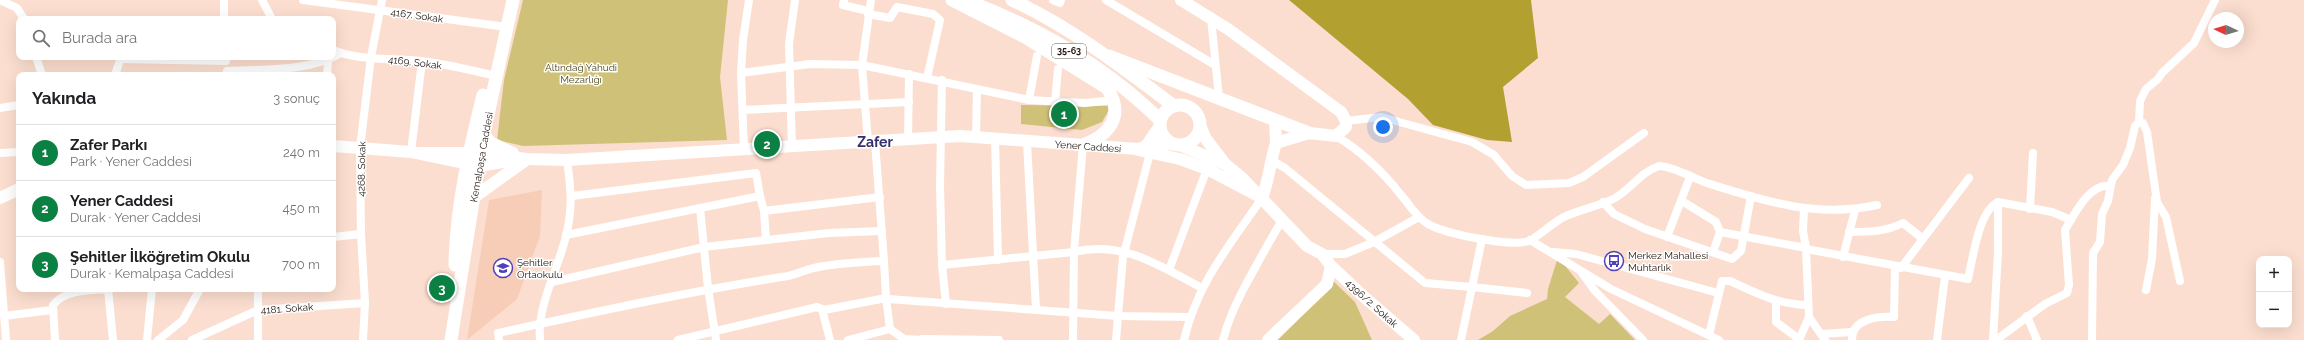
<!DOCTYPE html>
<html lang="tr">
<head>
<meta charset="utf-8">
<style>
	body { margin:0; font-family:Raleway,sans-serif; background:#f6f6f6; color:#202124 }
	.controls { position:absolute; right:12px; bottom:12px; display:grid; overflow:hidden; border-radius:8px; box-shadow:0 4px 16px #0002 }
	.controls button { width:36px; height:36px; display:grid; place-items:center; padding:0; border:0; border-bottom:1px solid #e0e0e0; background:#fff; color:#202124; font:20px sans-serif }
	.compass { position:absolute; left:2208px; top:12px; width:36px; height:36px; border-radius:50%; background:#fff; box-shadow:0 4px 16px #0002; rotate:274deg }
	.you { position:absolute; left:1383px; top:127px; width:14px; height:14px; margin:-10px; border:3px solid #fff; border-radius:50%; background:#1a73e8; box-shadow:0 0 0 6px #1a73e833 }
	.badge { display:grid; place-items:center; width:26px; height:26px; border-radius:50%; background:#0b8043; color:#fff; font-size:13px; font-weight:700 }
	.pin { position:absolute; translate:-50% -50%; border:2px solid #fff; box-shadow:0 1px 4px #0006 }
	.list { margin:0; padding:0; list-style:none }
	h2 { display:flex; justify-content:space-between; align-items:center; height:52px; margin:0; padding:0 16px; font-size:17px }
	h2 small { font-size:13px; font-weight:400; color:#757577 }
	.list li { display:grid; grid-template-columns:26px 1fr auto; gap:12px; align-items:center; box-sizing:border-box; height:56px; padding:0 16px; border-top:1px solid #e0e0e0 }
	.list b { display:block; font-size:15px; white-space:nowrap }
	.list p { margin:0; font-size:13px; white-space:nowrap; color:#757577 }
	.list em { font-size:13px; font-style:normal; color:#757577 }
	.icon { flex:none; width:22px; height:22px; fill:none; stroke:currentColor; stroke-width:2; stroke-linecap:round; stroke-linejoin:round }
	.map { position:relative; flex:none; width:2304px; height:340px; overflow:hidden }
	.search { position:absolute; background:#fff; box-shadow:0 4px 16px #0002; left:16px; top:16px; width:320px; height:44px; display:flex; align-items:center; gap:10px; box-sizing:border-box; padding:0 14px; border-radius:8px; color:#757577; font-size:15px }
	.panel { position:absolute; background:#fff; box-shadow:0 4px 16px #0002; left:16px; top:72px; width:320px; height:220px; border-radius:8px }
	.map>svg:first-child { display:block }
	.built { fill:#f8cdb7 }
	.green { fill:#cfc278 }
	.forest { fill:#b2a030 }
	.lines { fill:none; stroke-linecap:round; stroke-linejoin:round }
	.street { stroke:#fff; stroke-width:8 }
	.secondary { stroke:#fff; stroke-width:12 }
	.primary { stroke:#fff; stroke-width:13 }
	.labels { text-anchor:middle; stroke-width:3; stroke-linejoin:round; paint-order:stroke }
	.shield { fill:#fff; stroke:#645b56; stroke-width:1 }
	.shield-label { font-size:9px; font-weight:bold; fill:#21150e }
	.street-label { font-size:10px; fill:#21150e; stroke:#fff }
	.park-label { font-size:10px; fill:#4e471b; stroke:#fff }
	.poi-label { font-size:10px; fill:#21150e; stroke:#fff; text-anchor:start }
	.district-label { font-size:14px; font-weight:bold; fill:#34306b; stroke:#fff }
</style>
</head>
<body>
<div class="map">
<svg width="2304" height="340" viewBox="0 0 2304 340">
	<rect width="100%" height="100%" fill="#fbdecf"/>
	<path class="built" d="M542,190L540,236L517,299L467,340L489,200Z"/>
	<g class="green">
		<path d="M523,0H728L720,77L727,140L523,146L497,140L504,80Z"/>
		<path d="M1021,105L1111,106L1102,122L1082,130L1021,124Z"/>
		<path d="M1558,257L1579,283L1565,297L1599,324L1610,314L1635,340H1478L1493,331L1510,316L1547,299L1548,289Z"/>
		<path d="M1332,280L1355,302L1372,340H1278L1327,291Z"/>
	</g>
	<path class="forest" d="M1289,0H1531L1538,58L1503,87L1512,142L1487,140L1433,125L1408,99Z"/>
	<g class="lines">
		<g class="street">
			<path d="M0,0L17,8L24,19"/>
			<path d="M224,0V19"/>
			<path d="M262,0L272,19"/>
			<path d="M303,0L507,27"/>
			<path d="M844,0L843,5L868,11"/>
			<path d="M1053,0L1060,3L1061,0"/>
			<path d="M1106,0L1215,65"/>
			<path d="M868,14L890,18L897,7L933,14L940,20L927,78"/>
			<path d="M1211,18L1219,98"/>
			<path d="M333,50C359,61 393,58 421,61C446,64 471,70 496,76"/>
			<path d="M36,57L42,75"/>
			<path d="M121,59L226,61"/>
			<path d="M227,71C263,69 309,72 341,53"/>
			<path d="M741,73L810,64L862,65L1029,100L1085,103L1115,100"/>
			<path d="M115,75L121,57"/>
			<path d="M327,75L328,61"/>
			<path d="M942,80L940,186L942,265L1074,252C1123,240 1160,266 1202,288"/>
			<path d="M1029,100L1037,56"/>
			<path d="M1055,102L1058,69"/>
			<path d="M0,108L19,105"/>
			<path d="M743,110L909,102"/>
			<path d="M1346,121L1381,117L1472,142L1494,155L1512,176L1526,185L1569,183L1583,177L1644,133"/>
			<path d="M2139,122L2140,101L2146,89L2158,79L2162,73L2194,43L2215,0"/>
			<path d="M1336,136C1361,151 1383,172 1401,195C1410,205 1416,217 1428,224C1446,234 1509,247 1529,241C1537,238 1554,221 1566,216C1582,209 1600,206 1615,198C1631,189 1642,171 1659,166C1676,167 1694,179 1710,184C1767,202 1817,218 1877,205"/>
			<path d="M976,137L977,89"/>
			<path d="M995,137L998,260"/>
			<path d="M908,139L909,74"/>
			<path d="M868,142L862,65L871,0"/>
			<path d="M875,142L884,261"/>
			<path d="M1027,142L1036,309"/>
			<path d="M792,147L789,44L795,0"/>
			<path d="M744,150L741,73L743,40L749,0"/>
			<path d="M411,152L422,61"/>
			<path d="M0,153L19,152"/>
			<path d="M1271,160L1285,168L1425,283L1472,287L1482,239"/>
			<path d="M572,196L756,173L760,196"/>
			<path d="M1682,201L1716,222L1720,232L1713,252"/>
			<path d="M1603,202L1614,214L1645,229L1732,259L1741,251L1751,196"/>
			<path d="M700,208L708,288L716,340"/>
			<path d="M1804,209L1803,231L1806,248L1809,317L1825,340"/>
			<path d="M2030,209L2033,153"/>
			<path d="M1720,232L1806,248"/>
			<path d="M1849,232C1869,232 1885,232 1903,223L1922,238"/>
			<path d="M566,235L760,196L764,211"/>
			<path d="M333,237L361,234"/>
			<path d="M1667,237L1690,177"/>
			<path d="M766,240L764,211L880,197"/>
			<path d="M1530,240L1611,289L1719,340"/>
			<path d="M1806,249L1968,279C1973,259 1978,212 1998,202L2052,212L2071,220"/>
			<path d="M1553,252L1576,254L1718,293"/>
			<path d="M1322,254H1345L1374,242L1419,217"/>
			<path d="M1843,257L1855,210"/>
			<path d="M0,262L6,340"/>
			<path d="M942,265L946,304"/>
			<path d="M1901,268L1969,178"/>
			<path d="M1169,270L1207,169"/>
			<path d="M1582,273L1595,291L1643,340"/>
			<path d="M552,282L704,247L829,233L882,231"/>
			<path d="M108,289L113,340"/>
			<path d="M258,289V340"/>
			<path d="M2146,290L2152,259L2155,198"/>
			<path d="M888,299L1118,316L1190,317"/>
			<path d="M1776,302V322L1799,339"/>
			<path d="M822,309L830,340"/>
			<path d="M4,316L52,310"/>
			<path d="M2027,316L2037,340"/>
			<path d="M1822,334L1851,332"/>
			<path d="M1709,335L1722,281H1730C1756,293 1779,305 1808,305"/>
			<path d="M922,339L999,340"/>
			<path d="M55,340L53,305C66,289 89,291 108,289"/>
			<path d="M147,340L152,289"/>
			<path d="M158,340L183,320L200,289"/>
			<path d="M192,340L258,310L365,303"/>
			<path d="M363,340L365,303L361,234L360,148L371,57L382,0"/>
			<path d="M499,340L498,333C595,312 691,291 788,276C797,274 805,270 814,268C836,263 861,262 884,261L886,298"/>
			<path d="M540,340C537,305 558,270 566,236C573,207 571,189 567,160"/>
			<path d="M678,340L817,307L824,310L886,298L890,329L904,339L922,340"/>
			<path d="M848,340L890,329"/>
			<path d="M1073,340L1074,252L1083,145"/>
			<path d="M1116,340L1123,257L1150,153"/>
			<path d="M1184,340C1197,283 1230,245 1262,198"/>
			<path d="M1223,340C1228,320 1236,304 1245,286C1258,263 1269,241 1283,219"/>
			<path d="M1461,340L1472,287L1527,293"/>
			<path d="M1799,340L1809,317"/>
			<path d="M1852,340C1851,319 1878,316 1894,317L1895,267"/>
			<path d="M1937,340L1945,276"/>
			<path d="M1993,340L1998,252V202"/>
			<path d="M1996,340L2045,304L2067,293L2069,285L2065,230C2074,215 2089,183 2110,186"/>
			<path d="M2092,340L2093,253L2100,242L2102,214L2108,201L2112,180L2123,165L2130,148L2135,126L2139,122L2143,123L2147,132L2157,202L2166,217L2180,281"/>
		</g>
		<g class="secondary">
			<path d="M1275,120L1276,143"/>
			<path d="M1200,125L1206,139L1225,164L1242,178L1307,246L1322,254L1331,266L1363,296L1414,340"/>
			<path d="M484,133L490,142L513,153"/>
			<path d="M1180,145L1222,163"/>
			<path d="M333,146L411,152L478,166L510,161"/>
			<path d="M1146,146L1160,126"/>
			<path d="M1138,150L1180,159L1207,169L1262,198C1269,180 1270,162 1276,143L1309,133L1336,136L1346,127V121L1341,112L1228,29L1181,0"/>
			<path d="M420,153H480L527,159L567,160L960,136L1138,149L1146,146L1174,144"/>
			<path d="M0,198L19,189"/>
			<path d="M473,198L526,160"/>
			<path d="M1268,340L1327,284L1331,266"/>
		</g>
		<g class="primary">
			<path d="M952,0L1025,37L1107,88C1125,115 1110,135 1083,145"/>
			<path d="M965,0C1037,27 1106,67 1160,120"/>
			<path d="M1012,0C1072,28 1122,67 1174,106"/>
			<path d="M1109,56L1309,133"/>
			<circle cx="1180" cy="125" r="20"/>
			<path d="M455,265C456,207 469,151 483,95"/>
			<path d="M451,340L484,133L513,0"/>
		</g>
	</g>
	<defs>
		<symbol id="bus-ring" viewBox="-11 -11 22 22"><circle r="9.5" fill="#fff" stroke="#5041b8" stroke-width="1.5"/><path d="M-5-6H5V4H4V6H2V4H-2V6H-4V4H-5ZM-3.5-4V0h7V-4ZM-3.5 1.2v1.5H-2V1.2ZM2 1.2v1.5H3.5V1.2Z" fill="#5041b8"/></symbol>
		<symbol id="school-ring" viewBox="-11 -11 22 22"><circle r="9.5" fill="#fff" stroke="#5041b8" stroke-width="1.5"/><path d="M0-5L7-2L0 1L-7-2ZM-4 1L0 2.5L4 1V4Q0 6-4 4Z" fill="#5041b8"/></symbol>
	</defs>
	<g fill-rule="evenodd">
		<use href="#bus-ring" x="1603" y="250" width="22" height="22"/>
		<use href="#school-ring" x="492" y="257" width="22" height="22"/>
	</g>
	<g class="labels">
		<rect class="shield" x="1052" y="44" width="34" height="14" rx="3"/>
		<g class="shield-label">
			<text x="1069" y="54">35-63</text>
		</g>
		<g class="street-label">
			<text transform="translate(417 15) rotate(8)" y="4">4167. Sokak</text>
			<text transform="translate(415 62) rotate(7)" y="4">4169. Sokak</text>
			<text transform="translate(1088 146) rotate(4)" y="4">Yener Caddesi</text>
			<text transform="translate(481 157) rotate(-80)" y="4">Kemalpaşa Caddesi</text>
			<text transform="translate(361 169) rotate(-89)" y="4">4268. Sokak</text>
			<text transform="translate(1372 303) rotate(42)" y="4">4396/2. Sokak</text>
			<text transform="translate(287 308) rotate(-4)" y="4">4181. Sokak</text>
		</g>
		<g class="park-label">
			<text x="581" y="71">Altındağ Yahudi<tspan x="581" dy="12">Mezarlığı</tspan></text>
		</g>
		<g class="poi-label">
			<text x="1628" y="259">Merkez Mahallesi<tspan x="1628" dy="12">Muhtarlık</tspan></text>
			<text x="517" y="266">Şehitler<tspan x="517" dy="12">Ortaokulu</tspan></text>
		</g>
		<g class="district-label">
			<text x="875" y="147">Zafer</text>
		</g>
	</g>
</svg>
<div class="controls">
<button>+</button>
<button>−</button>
</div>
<svg class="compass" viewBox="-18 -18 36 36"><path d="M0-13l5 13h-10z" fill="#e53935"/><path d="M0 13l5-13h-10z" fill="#757577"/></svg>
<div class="you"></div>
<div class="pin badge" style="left:1064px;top:114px">1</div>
<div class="pin badge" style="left:767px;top:144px">2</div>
<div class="pin badge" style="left:442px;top:288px">3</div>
<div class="search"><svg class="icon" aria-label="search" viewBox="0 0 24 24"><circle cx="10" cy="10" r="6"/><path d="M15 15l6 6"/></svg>Burada ara</div>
<section class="panel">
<h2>Yakında<small>3 sonuç</small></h2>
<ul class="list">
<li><span class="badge">1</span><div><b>Zafer Parkı</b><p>Park · Yener Caddesi</p></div><em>240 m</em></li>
<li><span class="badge">2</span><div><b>Yener Caddesi</b><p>Durak · Yener Caddesi</p></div><em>450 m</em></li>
<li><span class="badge">3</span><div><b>Şehitler İlköğretim Okulu</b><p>Durak · Kemalpaşa Caddesi</p></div><em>700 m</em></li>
</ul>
</section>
</div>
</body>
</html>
